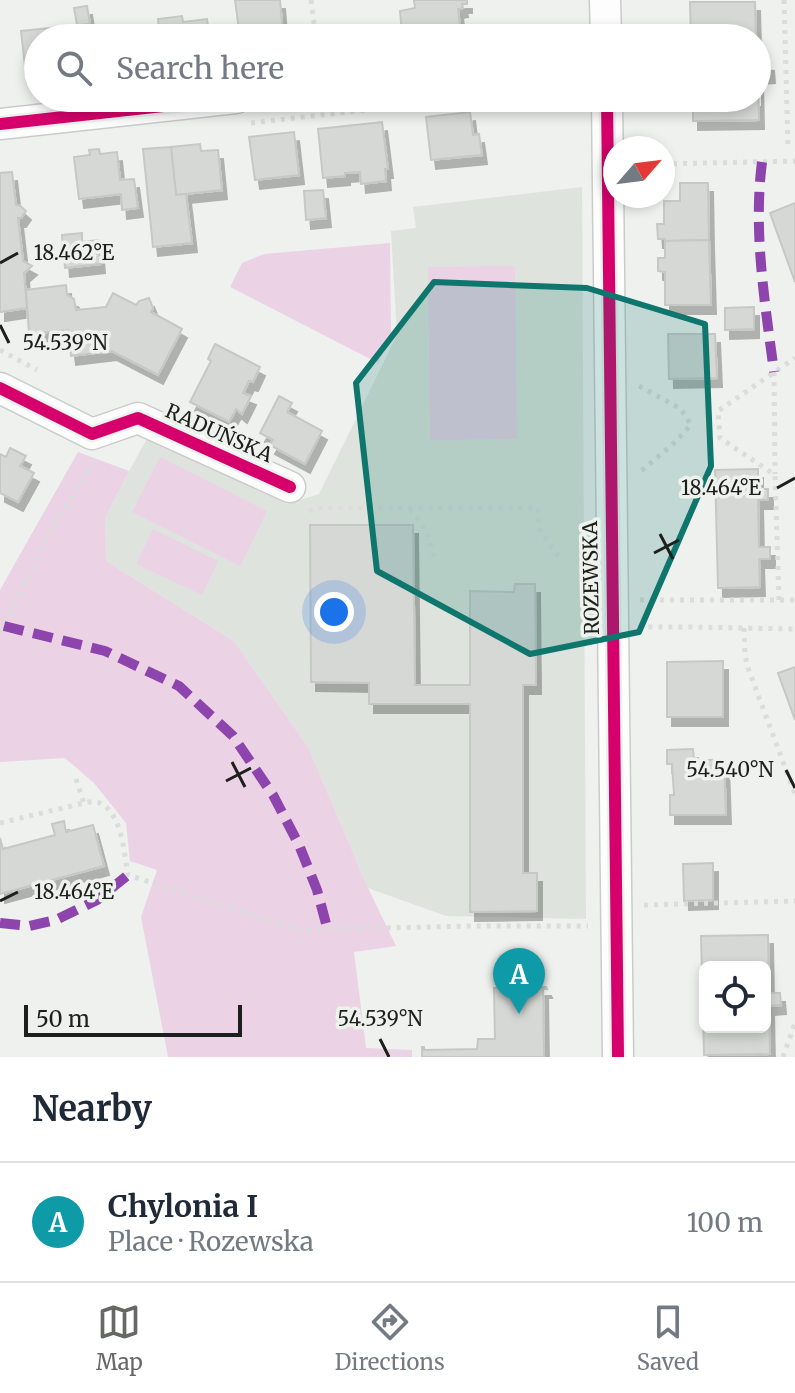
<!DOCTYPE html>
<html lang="en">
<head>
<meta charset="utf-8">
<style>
	body { margin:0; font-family:Merriweather,serif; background:#f6f6f7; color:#1f2937 }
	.controls { position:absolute; right:24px; bottom:24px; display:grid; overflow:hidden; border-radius:12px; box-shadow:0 4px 12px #0003 }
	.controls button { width:72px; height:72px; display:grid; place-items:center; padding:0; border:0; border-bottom:2px solid #e0e1e3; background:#fff; color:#1f2937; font:40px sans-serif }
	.compass { position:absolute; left:603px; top:136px; width:72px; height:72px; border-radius:50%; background:#fff; box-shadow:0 4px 12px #0003; rotate:62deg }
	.scale { position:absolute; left:24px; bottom:20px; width:218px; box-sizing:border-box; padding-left:8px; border:4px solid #1d1f1d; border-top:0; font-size:22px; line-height:28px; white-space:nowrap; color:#1d1f1d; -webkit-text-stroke:6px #edf2ed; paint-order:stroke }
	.you { position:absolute; left:334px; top:612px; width:28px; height:28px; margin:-20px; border:6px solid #fff; border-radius:50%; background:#1a73e8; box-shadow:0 0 0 12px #1a73e833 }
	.badge { display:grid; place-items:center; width:52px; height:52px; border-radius:50%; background:#666866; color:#fff; font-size:26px; font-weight:700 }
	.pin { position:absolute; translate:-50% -66px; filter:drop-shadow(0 2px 4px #0008) }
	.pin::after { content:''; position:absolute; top:42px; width:28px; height:24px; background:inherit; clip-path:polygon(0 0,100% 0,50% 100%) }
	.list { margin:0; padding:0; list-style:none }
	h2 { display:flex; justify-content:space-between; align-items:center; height:104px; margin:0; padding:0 32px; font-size:34px }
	h2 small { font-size:26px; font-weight:400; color:#747a83 }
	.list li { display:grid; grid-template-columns:52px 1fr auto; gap:24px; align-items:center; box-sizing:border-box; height:120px; padding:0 32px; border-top:2px solid #e0e1e3 }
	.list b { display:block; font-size:30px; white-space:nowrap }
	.list p { margin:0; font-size:26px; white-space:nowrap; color:#747a83 }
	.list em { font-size:26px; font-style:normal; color:#747a83 }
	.icon { flex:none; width:44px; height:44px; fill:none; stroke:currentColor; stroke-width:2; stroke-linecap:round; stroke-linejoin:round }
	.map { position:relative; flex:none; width:795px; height:1057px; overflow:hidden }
	.search { position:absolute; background:#fff; box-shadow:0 4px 12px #0003; left:24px; right:24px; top:24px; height:88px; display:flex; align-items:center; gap:20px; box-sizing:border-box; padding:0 28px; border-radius:44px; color:#747a83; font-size:30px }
	.sheet { height:224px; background:#fff }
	nav { display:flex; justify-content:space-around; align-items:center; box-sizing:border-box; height:112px; border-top:2px solid #e0e1e3; background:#fff; font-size:22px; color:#747a83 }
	nav a { display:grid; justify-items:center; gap:4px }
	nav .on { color:#666866 }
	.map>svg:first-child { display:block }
	.built { fill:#dee4dd }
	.green { fill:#ebd2e5 }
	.building { fill:#d6d8d6; stroke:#c6c8c6; stroke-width:2; fill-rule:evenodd; filter:url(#shadow) }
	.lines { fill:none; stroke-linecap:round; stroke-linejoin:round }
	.street-casing { stroke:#caccca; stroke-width:33 }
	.path { stroke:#dbdcdb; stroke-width:5; stroke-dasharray:4 6; stroke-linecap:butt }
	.street { stroke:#fcfdfc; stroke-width:30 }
	.quiet { stroke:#8e44ad; stroke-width:10; stroke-dasharray:20 10; stroke-linecap:butt }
	.cycleway-casing { stroke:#edf2ed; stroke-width:17 }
	.cycleway { stroke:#d6006c; stroke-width:12 }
	.marked { fill:#0f766e; fill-opacity:0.2; stroke:#0f766e; stroke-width:6; stroke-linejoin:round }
	.ticks { fill:none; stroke:#1d1f1d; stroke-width:3 }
	.labels { text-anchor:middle; stroke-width:7; stroke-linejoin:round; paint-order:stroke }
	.street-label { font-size:20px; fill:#1d1f1d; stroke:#edf2ed }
	.ticks-label { font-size:20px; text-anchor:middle; fill:#1d1f1d; stroke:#edf2ed; stroke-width:7; stroke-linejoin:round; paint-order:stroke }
</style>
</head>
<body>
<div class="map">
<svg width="795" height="1057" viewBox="0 0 795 1057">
	<defs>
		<filter id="shadow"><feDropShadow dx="5" dy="9" stdDeviation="0" flood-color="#0004"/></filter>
	</defs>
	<rect width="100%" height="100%" fill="#eef1ee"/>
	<path class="built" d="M582,187L586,919L446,916L368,888L308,747L234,641L106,561L105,518L129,471L148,437L287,504L319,494L397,335L391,231L416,228L413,207Z"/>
	<g class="green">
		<path d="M390,243L391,333L378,363L230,287L242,263L264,254Z"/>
		<path d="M515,266L517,439L430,440L428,267Z"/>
		<path d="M78,452L129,471L105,518L106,561L234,641L308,747L368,888L396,946L354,952L366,1048L412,1050V1057H168L141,917L157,870L130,861L126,823L94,783L65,758L0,762V590Z"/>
		<path d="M160,457L267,511L240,566L132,512Z"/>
		<path d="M153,529L218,561L202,595L136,564Z"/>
	</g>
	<g class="building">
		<path d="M235,0H280L283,36L240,38Z"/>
		<path d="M414,0H467V4H462L463,8L458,9L460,26L402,33L400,11L415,8Z"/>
		<path d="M690,2H755L756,38H691Z"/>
		<path d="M87,6L90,24L77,25L74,8Z"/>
		<path d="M182,16L183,22L207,19L209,32L203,33V38H160L158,19Z"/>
		<path d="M90,24L91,38H38V74L26,75L21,31Z"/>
		<path d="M757,61L769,62L770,74L758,75L759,120L693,121V98H757Z"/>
		<path d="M470,112L473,135L479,134L482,155L431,160L426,117Z"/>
		<path d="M382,122L388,169H385L386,181L361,184L360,172L345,173V176L323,178L318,129Z"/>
		<path d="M294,132L299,175L255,180L249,137Z"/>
		<path d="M200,144L201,151L218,150L222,190L176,195L171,147Z"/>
		<path d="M171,147L176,195L186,194L192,243L153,247L143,149Z"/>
		<path d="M99,149L100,154L117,152L120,180L134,179L138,208L122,210L121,194L79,199L74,157L90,155L89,150Z"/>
		<path d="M12,172L16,205H19L26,211L21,218H18L23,261L32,266L24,273L27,308L0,312V173Z"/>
		<path d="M680,183H708L709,240L665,241V239H658L657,224H664V201H680Z"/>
		<path d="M323,190L326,218L306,220L304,191Z"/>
		<path d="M795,203V282L770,213Z"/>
		<path d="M82,233V242L98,240L100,264L65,268L62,235Z"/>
		<path d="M709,240L711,305H665V272L658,271V258H665V241Z"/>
		<path d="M66,285L67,295L74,299L76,310L106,307L113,293L136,305L139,301L149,298L153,308L151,312L182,329L158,375L112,351L71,356L68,330L29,334L26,290Z"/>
		<path d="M754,307V329L725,330V308Z"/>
		<path d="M668,334H715L717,378L669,379Z"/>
		<path d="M215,344L260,367L253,382L249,381L243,393L251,396L242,414L236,409L229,422L190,402L211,361L208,359Z"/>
		<path d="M279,396L292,403L287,412L322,431L305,464L270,445L273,440L260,433Z"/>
		<path d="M10,448L26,456L20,466L34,473L18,502L0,493V454L6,457Z"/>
		<path d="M758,469V489H768V500H758L759,547H770V559H759L760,587L718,588L715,470Z"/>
		<path d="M310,525H413L415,685H470V591L514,592L515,584H535L536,685H523V873H537V911L470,912V704H369V683L311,682Z"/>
		<path d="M723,661V717H667V662Z"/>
		<path d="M795,667V720L778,673Z"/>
		<path d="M693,749L694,761L724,759L726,815H670V795H674L672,764H667V750Z"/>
		<path d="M64,821L66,832L93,825L104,866L0,894V838L3,849L55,835L52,824Z"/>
		<path d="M713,863V900L684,901L683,864Z"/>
		<path d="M768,935L769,993H780L781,1005L769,1006L770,1054L704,1055L701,936ZM705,967H765V1027H705Z"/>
		<path d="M546,987L547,989H543L544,1057H422V1047H424V1050L477,1049L478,1039H495L494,988Z"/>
	</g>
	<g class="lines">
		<defs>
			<g id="street">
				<path d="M605,0L606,38"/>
				<path d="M607,98L618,1057"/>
				<path d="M0,124L236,98"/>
				<path d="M0,388L92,434L138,418L290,487"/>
			</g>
		</defs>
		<use href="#street" class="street-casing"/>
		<g class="path">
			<path d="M311,0L316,38"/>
			<path d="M784,0L788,147"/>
			<path d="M251,123L472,98"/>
			<path d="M663,164L795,161"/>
			<path d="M0,350L37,370"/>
			<path d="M774,372L775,474"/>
			<path d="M639,386L681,409L691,425L674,443L641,471"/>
			<path d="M410,509L427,532L435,560"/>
			<path d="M309,511L318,508H538L539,529L561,560"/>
			<path d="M640,600H795"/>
			<path d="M779,600L775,475L720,438L718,411L795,358"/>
			<path d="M744,628L745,655L748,668L795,794"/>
			<path d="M639,630L646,627H690L795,629"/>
			<path d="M0,631L33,568L51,527L68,505L94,461"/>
			<path d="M76,779L84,803"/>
			<path d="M0,823L84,803C88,802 93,801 97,802C122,809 124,854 128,875L299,930L470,926H588"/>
			<path d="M644,905L795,901"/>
			<path d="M783,1057L795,1023"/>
		</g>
		<use href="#street" class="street"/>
		<g class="quiet">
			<path d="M762,162C753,232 765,303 774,372"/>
			<path d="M4,626L105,651L179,686L233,736L273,795L299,845L317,890L328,931"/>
			<path d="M0,923L29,926L56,920L97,900L128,875"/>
		</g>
		<defs>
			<g id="cycleway">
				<path d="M607,98L618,1057"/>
				<path d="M0,124L236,98"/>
				<path d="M0,388L92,434L138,418L290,487"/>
			</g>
		</defs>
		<use href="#cycleway" class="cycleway-casing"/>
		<use href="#cycleway" class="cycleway"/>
	</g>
	<path class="marked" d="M434,282L587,288L705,324L711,466L639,632L530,654L377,571L356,383Z"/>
	<path class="ticks" d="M0,263L18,253M0,325L9,343M777,488L795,478M660,534L673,559M654,553L679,540M232,762L245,787M786,770L795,788M226,781L251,768M0,901L18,892M380,1039L389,1057"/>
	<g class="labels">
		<g class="street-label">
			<text transform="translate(219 433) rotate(24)" y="7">RADUŃSKA</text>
			<text transform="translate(591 578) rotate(-91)" y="7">ROZEWSKA</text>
		</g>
	</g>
	<g class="ticks-label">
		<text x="74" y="260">18.462°E</text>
		<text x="65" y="350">54.539°N</text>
		<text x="721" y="495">18.464°E</text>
		<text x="730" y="777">54.540°N</text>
		<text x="74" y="899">18.464°E</text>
		<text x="380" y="1026">54.539°N</text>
	</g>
</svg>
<div class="controls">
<button><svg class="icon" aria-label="locate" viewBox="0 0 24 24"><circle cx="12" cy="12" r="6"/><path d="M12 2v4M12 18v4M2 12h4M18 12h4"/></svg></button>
</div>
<svg class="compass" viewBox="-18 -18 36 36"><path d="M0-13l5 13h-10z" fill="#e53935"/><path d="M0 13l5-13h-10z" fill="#747a83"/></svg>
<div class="scale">50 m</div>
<div class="you"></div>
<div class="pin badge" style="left:519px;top:1014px;background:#0f9aa8">A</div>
<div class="search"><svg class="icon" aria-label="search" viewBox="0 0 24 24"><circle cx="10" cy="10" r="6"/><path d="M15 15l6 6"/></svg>Search here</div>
</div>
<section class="sheet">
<h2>Nearby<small></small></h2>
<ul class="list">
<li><span class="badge" style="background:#0f9aa8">A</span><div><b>Chylonia I</b><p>Place · Rozewska</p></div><em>100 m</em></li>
</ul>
</section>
<nav>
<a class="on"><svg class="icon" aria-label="map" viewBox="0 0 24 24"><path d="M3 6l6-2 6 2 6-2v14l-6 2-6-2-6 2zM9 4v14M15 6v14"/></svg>Map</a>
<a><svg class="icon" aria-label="directions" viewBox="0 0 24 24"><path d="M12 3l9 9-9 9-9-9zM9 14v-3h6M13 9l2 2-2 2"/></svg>Directions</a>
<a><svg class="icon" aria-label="saved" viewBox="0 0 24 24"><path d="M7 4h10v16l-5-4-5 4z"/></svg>Saved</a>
</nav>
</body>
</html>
